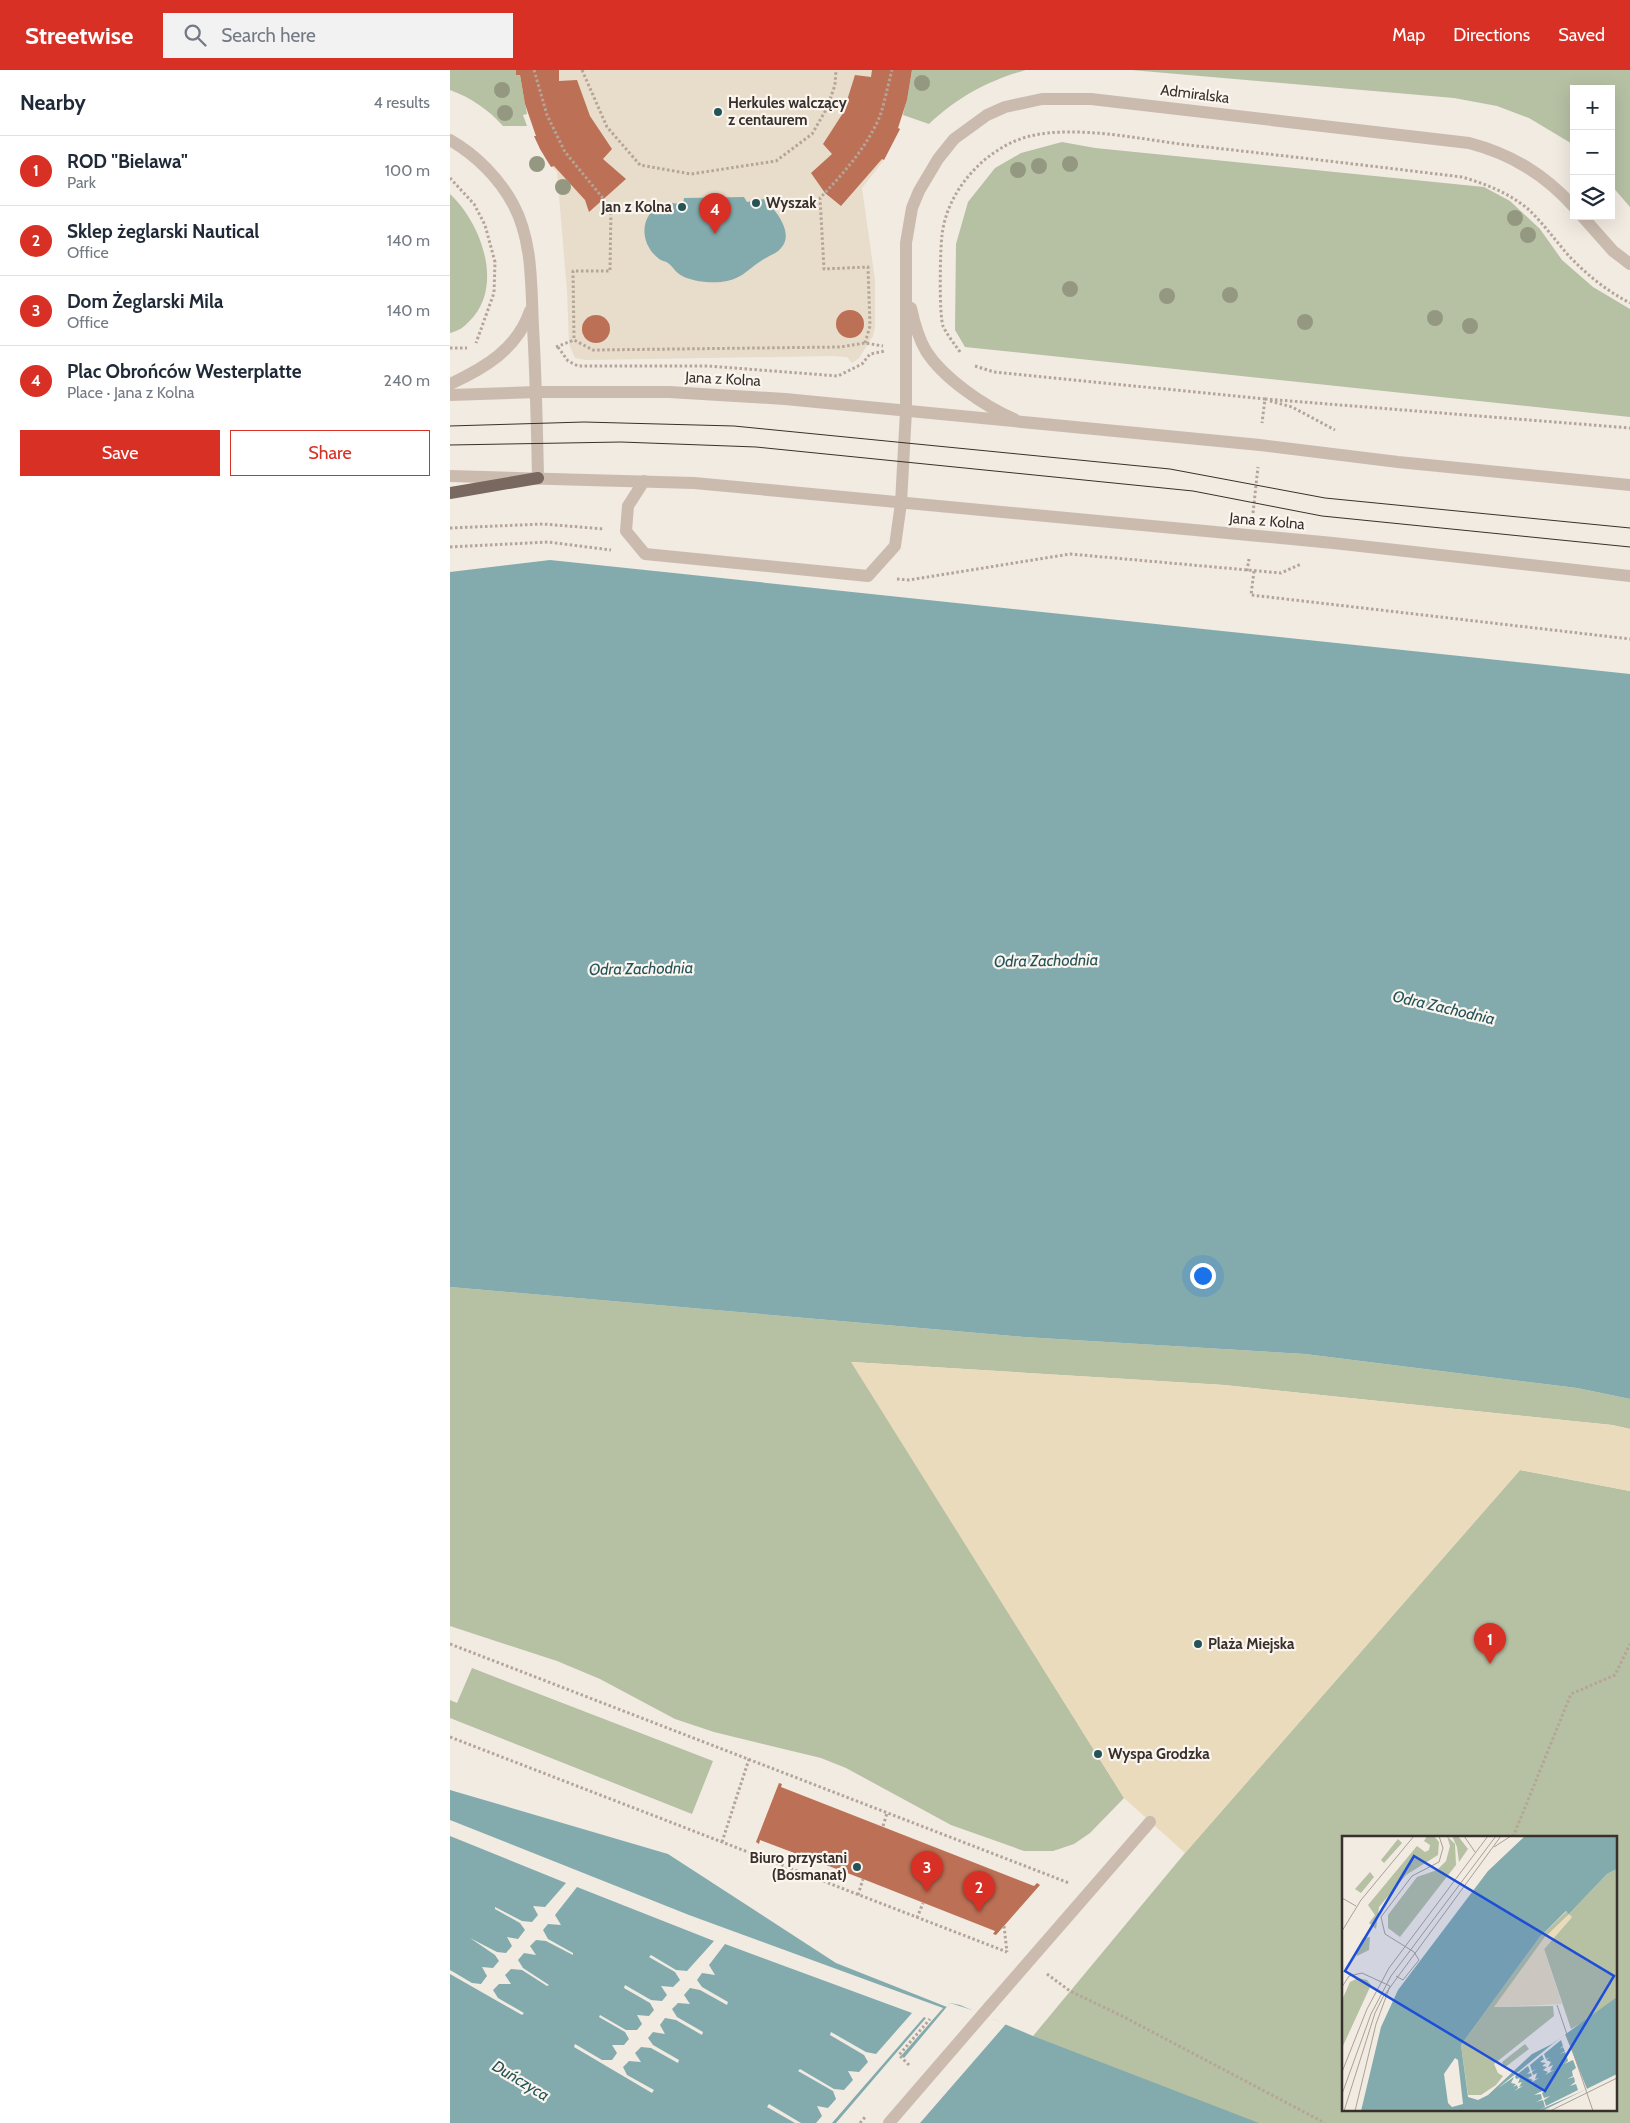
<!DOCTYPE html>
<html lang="en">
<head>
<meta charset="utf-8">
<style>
	body { margin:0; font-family:Cabin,sans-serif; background:#f2f2f3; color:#1f2937 }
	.controls { position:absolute; right:15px; top:15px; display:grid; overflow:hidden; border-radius:0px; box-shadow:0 5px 20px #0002 }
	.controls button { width:45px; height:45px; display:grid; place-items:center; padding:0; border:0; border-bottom:1px solid #e0e1e3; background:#fff; color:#1f2937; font:25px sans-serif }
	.you { position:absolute; left:752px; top:1205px; width:18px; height:18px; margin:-12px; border:4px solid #fff; border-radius:50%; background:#1a73e8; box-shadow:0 0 0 8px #1a73e833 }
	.badge { display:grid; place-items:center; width:32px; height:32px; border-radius:50%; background:#d93025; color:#fff; font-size:16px; font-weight:700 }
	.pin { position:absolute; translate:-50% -41px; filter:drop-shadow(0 1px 2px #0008) }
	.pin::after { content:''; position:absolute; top:26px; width:18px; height:15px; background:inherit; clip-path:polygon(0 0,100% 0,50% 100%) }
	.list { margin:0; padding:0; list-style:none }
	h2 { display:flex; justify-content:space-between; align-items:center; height:65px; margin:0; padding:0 20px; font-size:21px }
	h2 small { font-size:16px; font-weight:400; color:#747a83 }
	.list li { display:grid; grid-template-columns:32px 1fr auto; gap:15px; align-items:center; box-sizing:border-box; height:70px; padding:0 20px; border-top:1px solid #e0e1e3 }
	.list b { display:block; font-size:19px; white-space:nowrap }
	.list p { margin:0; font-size:16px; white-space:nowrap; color:#747a83 }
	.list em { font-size:16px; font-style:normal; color:#747a83 }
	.actions { display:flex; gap:10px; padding:15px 20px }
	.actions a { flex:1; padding:11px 0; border:1px solid #d93025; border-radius:0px; text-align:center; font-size:18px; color:#d93025 }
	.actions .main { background:#d93025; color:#fff }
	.icon { flex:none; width:28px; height:28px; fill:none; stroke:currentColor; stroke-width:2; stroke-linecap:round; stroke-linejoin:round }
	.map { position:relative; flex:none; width:1180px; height:2053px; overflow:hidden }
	header { display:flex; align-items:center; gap:30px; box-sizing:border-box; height:70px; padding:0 25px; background:#d93025; color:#fff }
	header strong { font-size:24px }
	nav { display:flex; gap:28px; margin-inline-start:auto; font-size:18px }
	.search { width:350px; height:45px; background:#f2f2f3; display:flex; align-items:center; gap:12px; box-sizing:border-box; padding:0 18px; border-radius:0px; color:#747a83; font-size:19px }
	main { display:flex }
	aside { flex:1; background:#fff }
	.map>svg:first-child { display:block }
	.green { fill:#b6c0a3; fill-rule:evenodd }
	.sand { fill:#eadbbc }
	.plaza { fill:#e8dccb }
	.water { fill:#83abad }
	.pier { fill:#f2ebe2 }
	.building { fill:#bc7056 }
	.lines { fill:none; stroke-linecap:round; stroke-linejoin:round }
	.path { stroke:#b5a599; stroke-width:3; stroke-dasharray:2.5 2.5; stroke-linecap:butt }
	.minor { stroke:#cabbae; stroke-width:12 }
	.major { stroke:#79685f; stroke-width:12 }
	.tram { stroke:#39302c; stroke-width:1 }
	.minor-bridge { stroke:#cabbae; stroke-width:12 }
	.tree { fill:#949881 }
	.poi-dot { fill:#245358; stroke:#faf5ee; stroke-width:2 }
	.labels { text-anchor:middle; stroke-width:4.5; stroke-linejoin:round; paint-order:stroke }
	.street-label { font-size:15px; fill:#39302c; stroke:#faf5ee }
	.poi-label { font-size:15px; font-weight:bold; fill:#39302c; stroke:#faf5ee; text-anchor:start }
	.water-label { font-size:16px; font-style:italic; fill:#245358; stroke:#faf5ee }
	.inset-road { fill:none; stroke:#a8a099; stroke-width:1 }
	.view { fill:#1d4ed8; fill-opacity:0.15; stroke:#1d4ed8; stroke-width:2.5 }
	.inset-edge { fill:none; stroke:#39302c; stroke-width:2.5 }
</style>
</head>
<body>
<header>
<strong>Streetwise</strong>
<div class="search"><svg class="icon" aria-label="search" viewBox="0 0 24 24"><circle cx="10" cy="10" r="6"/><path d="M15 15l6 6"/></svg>Search here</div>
<nav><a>Map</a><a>Directions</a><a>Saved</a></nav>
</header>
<main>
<aside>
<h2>Nearby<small>4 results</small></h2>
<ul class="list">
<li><span class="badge">1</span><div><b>ROD &quot;Bielawa&quot;</b><p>Park</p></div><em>100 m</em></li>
<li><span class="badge">2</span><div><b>Sklep żeglarski Nautical</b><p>Office</p></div><em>140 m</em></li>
<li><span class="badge">3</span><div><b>Dom Żeglarski Mila</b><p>Office</p></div><em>140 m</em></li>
<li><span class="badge">4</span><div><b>Plac Obrońców Westerplatte</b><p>Place · Jana z Kolna</p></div><em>240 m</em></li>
</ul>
<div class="actions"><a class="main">Save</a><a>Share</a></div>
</aside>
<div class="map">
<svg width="1180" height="2053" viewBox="0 0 1180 2053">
	<rect width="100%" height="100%" fill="#f2ebe2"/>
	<g class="green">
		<path d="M0,0H66V5H70L77,44L73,45L77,56H53C39,40 20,27 0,20Z"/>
		<path d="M462,0H576C537,11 508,27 479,54L453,45Z"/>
		<path d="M681,0H1180V137L1161,115V19H1124V75L1079,48L1047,36L1004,28Z"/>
		<path d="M612,72L645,78L1034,117L1060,131L1090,159L1112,190L1143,217L1180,239V347L515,277L505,260L506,174L518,132L545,98L571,83Z"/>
		<path d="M0,124C29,151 53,210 24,246C16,255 12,260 0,263Z"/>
		<path d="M0,1217L574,1267L855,1284L1127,1318L1180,1329V1359L1162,1355L774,1315L402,1292L674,1728L640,1763L624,1774L603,1781H574L501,1755L396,1698L371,1688L264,1662L225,1649L150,1609L107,1591L0,1556Z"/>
		<path d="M1070,1400L1180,1421V2053H681L583,1966L735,1783ZM894,1767H1166V2039H894Z"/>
		<path d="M22,1598L263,1691L242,1744L0,1648V1630L7,1633Z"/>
	</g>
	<path class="sand" d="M401,1292L774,1315L1162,1355L1180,1359V1421L1070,1400L735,1783L674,1728Z"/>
	<path class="plaza" d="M66,0H462L457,30L448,58L450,59L434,90L412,118L425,210V256L423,266L409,288L402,293L397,287L382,286L136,290L125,288L119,274L117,221L107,102L96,90L84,66H86L75,34L70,5H66Z"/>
	<g class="water">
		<path d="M294,127L297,132L314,129C325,139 345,163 331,178C326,184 322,184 316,188C302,195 294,208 277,211C264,214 240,212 229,204C225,201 222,196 218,193C215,191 211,191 208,188C189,173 189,143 214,133C219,132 228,134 233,134L234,128Z"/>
		<path d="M100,490L1180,604V1329L1127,1318L855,1284L574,1267L0,1217V502Z"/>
		<path d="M0,1720L218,1784L386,1893L497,1937L500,1933L510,1935L583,1966L809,2053H0Z"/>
	</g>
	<g class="pier">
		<path d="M0,1750L239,1845L493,1938L451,1986L454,1988L500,1933L522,1940L524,1938L545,1947L543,1949L556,1954L470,2053H386L476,1948L474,1947L382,2053H366L372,2046L367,2036L378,2038L386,2029L383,2021L348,2001L350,1999L384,2019L394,2020L403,2010L398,2001L409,2002L418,1992L414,1985L380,1965L381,1962L416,1982L426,1984L462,1943L275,1874L259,1895L265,1905L252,1903L247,1910L252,1917L278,1932L277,1935L250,1920L240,1918L234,1925L240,1934L228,1933L222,1939L227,1947L253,1962L252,1965L226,1950L215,1948L210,1955L215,1964L203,1962L198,1968L203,1975L229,1990L228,1993L201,1978L191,1977L185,1983L191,1992L179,1991L173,1997L177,2005L204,2020L202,2023L124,1977L125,1974L152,1990H162L167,1983L162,1975H174L179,1969L175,1962L149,1947L150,1945L176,1960H187L192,1954L187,1945L199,1946L204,1940L200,1933L174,1918L175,1915L201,1930L212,1931L217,1925L211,1916L223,1917L230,1910L225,1902L199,1887L201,1885L226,1900L237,1901L264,1871L127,1817L105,1845L111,1855L98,1854L93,1860L98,1869L123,1883V1885L96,1871L86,1870L80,1876L86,1885L74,1883L68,1890L73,1898L99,1915L97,1916L72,1900L61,1899L55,1905L61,1914H49L43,1920L48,1928L74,1943L72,1945L0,1904V1900L22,1913L31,1914L37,1906L32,1897L43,1898L49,1891L45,1885L20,1868L47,1882L56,1883L62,1876L57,1867L68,1869L75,1860L70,1853L45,1839V1837L72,1851L82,1852L88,1845L83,1836L95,1837L116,1813L0,1766Z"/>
		<path d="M319,2034L351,2053H345L317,2037Z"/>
	</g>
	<g class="building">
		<path d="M66,0H109V11L127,10L140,46L162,79L153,89L176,109L139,142L135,130L104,96L101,97L90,79L84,66H86L75,34L70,5H66Z"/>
		<path d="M422,0H462L457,30L448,58L450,59L434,90L432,89L391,136L375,123L361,103L382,84L373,74L393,43L405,5L421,7Z"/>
		<circle cx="400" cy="254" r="14"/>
		<circle cx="146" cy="259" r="14"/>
		<path d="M329,1713L332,1714L331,1717L584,1816L587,1813L590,1815L546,1865L543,1864L545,1861L413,1809L310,1770L309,1774L306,1772Z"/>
	</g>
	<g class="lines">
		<g class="path">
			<path d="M84,0L97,45L115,82L161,138L160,201H123L124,270"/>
			<path d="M132,0L157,57L190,95L241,104L326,91L362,64L377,38L385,15L386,0"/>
			<path d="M0,108L24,134L35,155L45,192L44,223L26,273"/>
			<path d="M415,273L420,256L418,197L374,199L370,128C393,104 417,77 430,46C435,31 438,15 442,0"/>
			<path d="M106,277L124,270L143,280L390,277L415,273L433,276"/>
			<path d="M108,277L118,291L128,296H258L388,306L412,294L420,284L435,281"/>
			<path d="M0,278H17"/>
			<path d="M510,282C504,273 497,265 493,256C489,245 490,180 492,165C497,120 536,77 580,66C627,55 689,69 738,75C829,85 921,96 1012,107C1036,114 1059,123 1078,139C1093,153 1105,170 1119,186C1137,205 1157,221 1180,233"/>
			<path d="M525,296L544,302L815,329L812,353"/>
			<path d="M815,329L1180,358"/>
			<path d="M820,331L842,337L885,360"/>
			<path d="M803,443L808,397"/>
			<path d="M0,458L93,454L154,459"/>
			<path d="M0,477L98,472L161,480"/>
			<path d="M797,501L799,489"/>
			<path d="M804,501L801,525L1180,569"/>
			<path d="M447,509L459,510L620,484L831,503L851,494"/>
			<path d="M0,1574L619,1813"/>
			<path d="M0,1667L557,1882"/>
			<path d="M433,1756L437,1743"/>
			<path d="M1063,1767L1121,1624L1165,1605L1180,1574"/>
			<path d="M272,1772L299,1689"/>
			<path d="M408,1825L413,1809"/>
			<path d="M467,1848L473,1833"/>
			<path d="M554,1856L557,1882"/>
			<path d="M597,1904L620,1921L674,1947L875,2053"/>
			<path d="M459,1995L449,1985L480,1949"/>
			<path d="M410,2053L416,2046"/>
		</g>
		<g class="minor">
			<path d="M0,70C26,85 49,108 63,134C83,171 81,216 83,257C86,307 87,358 88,408"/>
			<path d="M1132,146L1163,181L1180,194"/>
			<path d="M461,238C464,252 469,269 476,281C493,308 534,336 564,349"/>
			<path d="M0,314C35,298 67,279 80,241"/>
			<path d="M0,325L87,322H219L335,329L810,375L948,392L1180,415"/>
			<path d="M0,406L244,413L883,473L1180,506"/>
			<path d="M194,411L178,436L176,461L195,484L418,506L445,476L451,433L456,341V173L462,138L469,121L488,89L504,69L537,45L555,37L592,29H641L1019,73C1061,84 1094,104 1124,137"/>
			<path d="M540,1936L700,1752"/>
		</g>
		<path class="major" d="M0,423L88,408"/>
		<g class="tram">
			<path d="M0,356L134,352L284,356L720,399L875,428L1180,458"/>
			<path d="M0,375L171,372L306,377L743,421L872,446L1180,477"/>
		</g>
		<path class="minor-bridge" d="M439,2053L540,1936"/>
	</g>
	<g class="tree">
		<circle cx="472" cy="13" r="8"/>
		<circle cx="52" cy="20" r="8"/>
		<circle cx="55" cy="43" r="8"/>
		<circle cx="87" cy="94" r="8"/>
		<circle cx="620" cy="94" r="8"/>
		<circle cx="589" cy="96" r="8"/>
		<circle cx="568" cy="100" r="8"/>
		<circle cx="113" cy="117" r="8"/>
		<circle cx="1065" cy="148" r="8"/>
		<circle cx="1078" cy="165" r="8"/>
		<circle cx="620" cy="219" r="8"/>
		<circle cx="780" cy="225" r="8"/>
		<circle cx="717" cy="226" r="8"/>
		<circle cx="985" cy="248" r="8"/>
		<circle cx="855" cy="252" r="8"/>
		<circle cx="1020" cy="256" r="8"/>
	</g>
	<g class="poi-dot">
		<circle cx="268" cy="42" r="5"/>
		<circle cx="306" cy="133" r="5"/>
		<circle cx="232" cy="137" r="5"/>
		<circle cx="748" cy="1574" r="5"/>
		<circle cx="648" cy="1684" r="5"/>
		<circle cx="407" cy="1797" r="5"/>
	</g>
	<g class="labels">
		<g class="street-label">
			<text transform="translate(745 24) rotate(7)" y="5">Admiralska</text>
			<text transform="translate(273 309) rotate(3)" y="5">Jana z Kolna</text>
			<text transform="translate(817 451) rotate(5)" y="5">Jana z Kolna</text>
		</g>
		<g class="poi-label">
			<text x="278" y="38">Herkules walczący<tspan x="278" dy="17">z centaurem</tspan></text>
			<text x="316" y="138">Wyszak</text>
			<text x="222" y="142" text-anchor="end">Jan z Kolna</text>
			<text x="758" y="1579">Plaża Miejska</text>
			<text x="658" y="1689">Wyspa Grodzka</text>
			<text x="397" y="1793" text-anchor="end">Biuro przystani<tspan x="397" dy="17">(Bosmanat)</tspan></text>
		</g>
		<g class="water-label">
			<text transform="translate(596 890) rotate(-1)" y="6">Odra Zachodnia</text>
			<text transform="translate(191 898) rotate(-1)" y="6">Odra Zachodnia</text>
			<text transform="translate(994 937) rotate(13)" y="6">Odra Zachodnia</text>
			<text transform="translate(71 2010) rotate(31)" y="6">Duńczyca</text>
		</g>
	</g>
	<g transform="translate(892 1766)">
		<rect width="275" height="275" fill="#f2ebe2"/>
		<path d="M85,0H92L97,6L96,19L64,39L37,71L34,93L27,87L33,79L26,69L75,10L83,16L87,14L88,9L82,5ZM105,0L113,8L114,29L58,101L46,92V79L75,41L95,34L104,25L108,10ZM110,0H116L126,13L117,26L115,11ZM56,3L60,7L42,27L39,24ZM275,33V167L229,193L202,113L230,81L203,101L153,171L211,170L212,180L152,228L156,237L161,240L154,249L139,259H126L119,209L197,102L225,75L228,77L265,38ZM28,36L32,41L19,57L13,53ZM28,101L27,114L15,120L14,115L21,102ZM16,142L25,144L29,149L0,212V164L8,146ZM183,208L187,213L162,232L160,226Z" fill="#b6c0a3"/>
		<path d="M227,78L230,81L202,113L220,168L152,171L203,101Z" fill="#eadbbc"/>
		<path d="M183,0H275V33L265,38L227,78L224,75L197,102L119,209L126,261L136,264L146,259L190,218L210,208L275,161V238L200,275H19L39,191L56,154L146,35ZM113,222L116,224L121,268L110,271L106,267L102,238Z" fill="#83abad" fill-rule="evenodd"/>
		<path d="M223,198L245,253L195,275L203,271L201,264L194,266L200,263L199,258L192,259L198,256L206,253L200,257L202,262L208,260L202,264L204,270L236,254L234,248L228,250L233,246L232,241L225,243L231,240L230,235L234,232L231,224L222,228L226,225L225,221L220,223L225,220L223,216L218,218L223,215L221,211L217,213L221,210L219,204L202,218L204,223L208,221L204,224L209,226L206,231L211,229L208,235L212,234L203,239L206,236L201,234L205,231L200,230L204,227L198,226L202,223L200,219L188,229L190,235L194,233L190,236L191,239L195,237L193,243L197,242L188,247L191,244L186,242L190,240L189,237L185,238L188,235L186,230L173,240L174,243L178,242L176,247L180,246L177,251L181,250L172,255L176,252L175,249L171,251L174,248L169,247L172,241L156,252Z" fill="#f2ebe2"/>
		<path class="inset-road" d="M122,0L133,16M152,11L169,0M0,62L14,70M0,95L19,64L72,0M54,140L61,144L77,124L72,116L43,98L39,81L70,40L97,26L101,12L97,0M0,151L7,140L20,137L48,150M215,169L251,275M0,236L25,173L47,132L146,0M0,258L29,178L49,140L154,0M2,275L33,177L41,161L159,0M13,275L34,188L48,150M208,275L275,242"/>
		<path class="view" d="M72,20L272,140L203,255L3,135Z"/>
		<rect width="275" height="275" class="inset-edge"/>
	</g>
</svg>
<div class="controls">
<button>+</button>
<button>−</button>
<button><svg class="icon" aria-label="layers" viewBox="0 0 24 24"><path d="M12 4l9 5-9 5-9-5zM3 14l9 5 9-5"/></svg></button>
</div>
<div class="you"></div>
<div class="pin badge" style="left:1040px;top:1594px">1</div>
<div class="pin badge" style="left:529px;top:1842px">2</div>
<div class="pin badge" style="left:477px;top:1822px">3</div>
<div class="pin badge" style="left:265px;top:164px">4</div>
</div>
</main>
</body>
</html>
